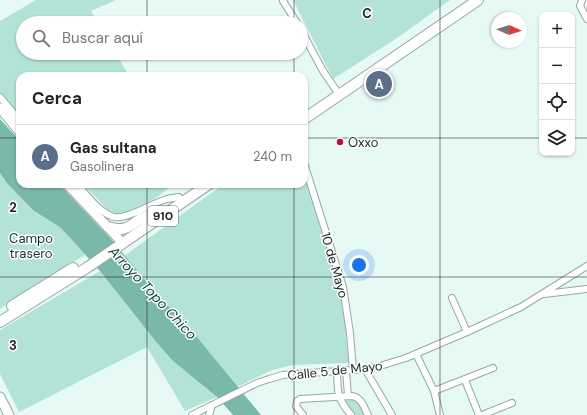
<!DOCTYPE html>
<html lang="es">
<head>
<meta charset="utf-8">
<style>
	body { margin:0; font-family:"DM Sans",sans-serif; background:#f6f6f6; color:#222 }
	.controls { position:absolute; right:12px; top:12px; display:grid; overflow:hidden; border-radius:8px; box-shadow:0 1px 3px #0004 }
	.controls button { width:36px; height:36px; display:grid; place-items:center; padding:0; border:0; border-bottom:1px solid #e0e0e0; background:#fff; color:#222; font:20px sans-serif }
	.compass { position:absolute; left:491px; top:12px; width:36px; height:36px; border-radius:50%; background:#fff; box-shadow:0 1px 3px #0004; rotate:93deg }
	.you { position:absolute; left:359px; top:265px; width:14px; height:14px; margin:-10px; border:3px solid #fff; border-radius:50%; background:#1a73e8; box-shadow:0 0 0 6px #1a73e833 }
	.badge { display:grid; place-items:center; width:26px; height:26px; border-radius:50%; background:#ab1540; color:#fff; font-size:13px; font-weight:700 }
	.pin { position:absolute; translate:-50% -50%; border:2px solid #fff; box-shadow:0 1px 4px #0006 }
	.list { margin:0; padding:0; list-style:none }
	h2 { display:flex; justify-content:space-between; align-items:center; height:52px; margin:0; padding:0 16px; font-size:17px }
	h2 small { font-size:13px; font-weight:400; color:#767676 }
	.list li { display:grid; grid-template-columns:26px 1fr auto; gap:12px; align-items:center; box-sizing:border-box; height:64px; padding:0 16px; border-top:1px solid #e0e0e0 }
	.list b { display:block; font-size:15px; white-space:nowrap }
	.list p { margin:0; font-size:13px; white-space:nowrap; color:#767676 }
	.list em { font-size:13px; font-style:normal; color:#767676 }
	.icon { flex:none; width:22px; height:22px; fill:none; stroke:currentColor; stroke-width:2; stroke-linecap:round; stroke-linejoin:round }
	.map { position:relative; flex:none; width:587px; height:415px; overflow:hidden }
	.search { position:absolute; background:#fff; box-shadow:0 1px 3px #0004; left:16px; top:16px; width:292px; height:44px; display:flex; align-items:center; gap:10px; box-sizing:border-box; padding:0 14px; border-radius:22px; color:#767676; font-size:15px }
	.panel { position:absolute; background:#fff; box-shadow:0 1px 3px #0004; left:16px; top:72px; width:292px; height:116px; border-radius:12px }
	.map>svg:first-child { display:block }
	.green { fill:#b3e2d7 }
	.water { fill:#79b8ab }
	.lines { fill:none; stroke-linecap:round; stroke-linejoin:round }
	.street-casing { stroke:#96a8a4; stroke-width:8 }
	.secondary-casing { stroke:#96a8a4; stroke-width:11 }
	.primary-casing { stroke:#96a8a4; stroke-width:12 }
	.street { stroke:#fff; stroke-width:6 }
	.secondary { stroke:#fff; stroke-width:9 }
	.primary { stroke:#fff; stroke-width:10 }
	.grid { fill:none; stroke:#1e2523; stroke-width:1; stroke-opacity:0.55 }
	.poi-dot { fill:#ab1540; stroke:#fff; stroke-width:1.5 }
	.labels { text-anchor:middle; stroke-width:3; stroke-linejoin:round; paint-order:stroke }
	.shield { fill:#fff; stroke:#626665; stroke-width:1 }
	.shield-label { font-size:12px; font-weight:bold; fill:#1e2523 }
	.poi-label { font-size:13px; fill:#1e2523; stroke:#fff; text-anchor:start }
	.park-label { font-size:13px; fill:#13332d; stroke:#fff }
	.street-label { font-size:13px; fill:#1e2523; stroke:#fff }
	.water-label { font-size:14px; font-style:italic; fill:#0d463d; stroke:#fff }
	.grid-label { font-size:13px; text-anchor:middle; font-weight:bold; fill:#1e2523; stroke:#fff; stroke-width:3; stroke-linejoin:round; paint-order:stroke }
</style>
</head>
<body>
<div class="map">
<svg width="587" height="415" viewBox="0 0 587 415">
	<rect width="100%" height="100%" fill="#e7f9f5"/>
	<g class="green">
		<path d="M36,0H116L91,11L98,23H23V53H116L129,76H20V116L0,95V21Z"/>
		<path d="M293,0H450L397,38L333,79Z"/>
		<path d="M0,173L33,210L61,228L85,255L0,309Z"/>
		<path d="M304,175L342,292L349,363L293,365L272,370L237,387L124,256L224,184H304Z"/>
		<path d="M83,184H173C162,195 137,211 122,213C116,214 111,212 107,209Z"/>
		<path d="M100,271L157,343L173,361L217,397L185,411L147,347L19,412L0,374V330Z"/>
		<path d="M355,399L365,415H356L345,402L347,400Z"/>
	</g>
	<path class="water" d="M0,119L20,141V184H59L111,239L159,297L191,330L261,415H233L217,397L173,361L157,343L100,271L61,228L33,210L7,183L0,173Z"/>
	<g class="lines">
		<defs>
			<g id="street">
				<path d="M582,0L580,6L587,19"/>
				<path d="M283,1L297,23"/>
				<path d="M301,30L323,71L336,90"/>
				<path d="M0,97L20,121"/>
				<path d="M304,163L343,287L350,333L353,370"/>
				<path d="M77,184C87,195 97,210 111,216C123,222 151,204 164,200C169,198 174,198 179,197"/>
				<path d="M544,294L587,289"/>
				<path d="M452,298L467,332"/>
				<path d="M416,354L434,391L440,415"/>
				<path d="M365,369L392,415"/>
				<path d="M346,370L348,396"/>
				<path d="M337,371C338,393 336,397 351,415"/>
				<path d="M465,380L479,415"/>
				<path d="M434,391L493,368"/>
				<path d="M192,415L257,383L269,379L283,375L365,369L380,366L406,358L467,332L521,307L587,266"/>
				<path d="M209,415L212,405"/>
				<path d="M303,415L296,406L297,401L300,399L352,396C361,397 364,407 368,415"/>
				<path d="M482,415L512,403"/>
			</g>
			<g id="secondary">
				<path d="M0,108L20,132"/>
				<path d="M67,184L118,238"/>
				<path d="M0,397L9,415"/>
			</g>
			<g id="primary">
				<path d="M304,119L478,0"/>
				<path d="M108,227C132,235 133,217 152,215"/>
				<path d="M12,306L73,268"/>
				<path d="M0,322L88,267L209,184"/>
			</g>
		</defs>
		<use href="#street" class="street-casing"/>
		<use href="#secondary" class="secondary-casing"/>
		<use href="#primary" class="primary-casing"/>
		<use href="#street" class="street"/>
		<use href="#secondary" class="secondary"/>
		<use href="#primary" class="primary"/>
	</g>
	<path class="grid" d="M147,0V23M294,0V23M440,0V415M147,53V76M294,53V76M0,138H20M304,138H542M572,138H587M147,184V415M294,184V415M0,277H587"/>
	<circle class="poi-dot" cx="340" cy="142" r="4"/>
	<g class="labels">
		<rect class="shield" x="148" y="206" width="30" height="20" rx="3"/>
		<g class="shield-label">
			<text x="163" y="220">910</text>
		</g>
		<g class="poi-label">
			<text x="348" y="147">Oxxo</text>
		</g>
		<g class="park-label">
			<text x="31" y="243">Campo<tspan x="31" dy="15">trasero</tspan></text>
		</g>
		<g class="street-label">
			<text transform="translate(335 265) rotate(74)" y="5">10 de Mayo</text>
			<text transform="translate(335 370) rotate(-6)" y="5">Calle 5 de Mayo</text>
		</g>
		<g class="water-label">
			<text transform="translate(153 293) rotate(47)" y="5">Arroyo Topo Chico</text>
		</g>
	</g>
	<g class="grid-label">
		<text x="367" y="18">C</text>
		<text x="13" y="212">2</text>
		<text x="13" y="350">3</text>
	</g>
</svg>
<div class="controls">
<button>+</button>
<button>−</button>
<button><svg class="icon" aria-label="locate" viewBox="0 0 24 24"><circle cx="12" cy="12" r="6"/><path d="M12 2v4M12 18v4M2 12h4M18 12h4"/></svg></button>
<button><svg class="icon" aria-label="layers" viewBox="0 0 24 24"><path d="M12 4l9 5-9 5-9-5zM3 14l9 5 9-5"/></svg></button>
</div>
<svg class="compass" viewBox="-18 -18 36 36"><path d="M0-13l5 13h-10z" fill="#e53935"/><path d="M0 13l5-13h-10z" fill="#767676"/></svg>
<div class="you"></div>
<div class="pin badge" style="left:379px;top:84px;background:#5c6f8a">A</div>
<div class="search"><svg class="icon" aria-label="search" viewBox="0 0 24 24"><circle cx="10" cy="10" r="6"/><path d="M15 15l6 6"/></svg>Buscar aquí</div>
<section class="panel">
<h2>Cerca<small></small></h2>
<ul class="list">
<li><span class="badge" style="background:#5c6f8a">A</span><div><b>Gas sultana</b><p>Gasolinera</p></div><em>240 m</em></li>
</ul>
</section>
</div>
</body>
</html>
